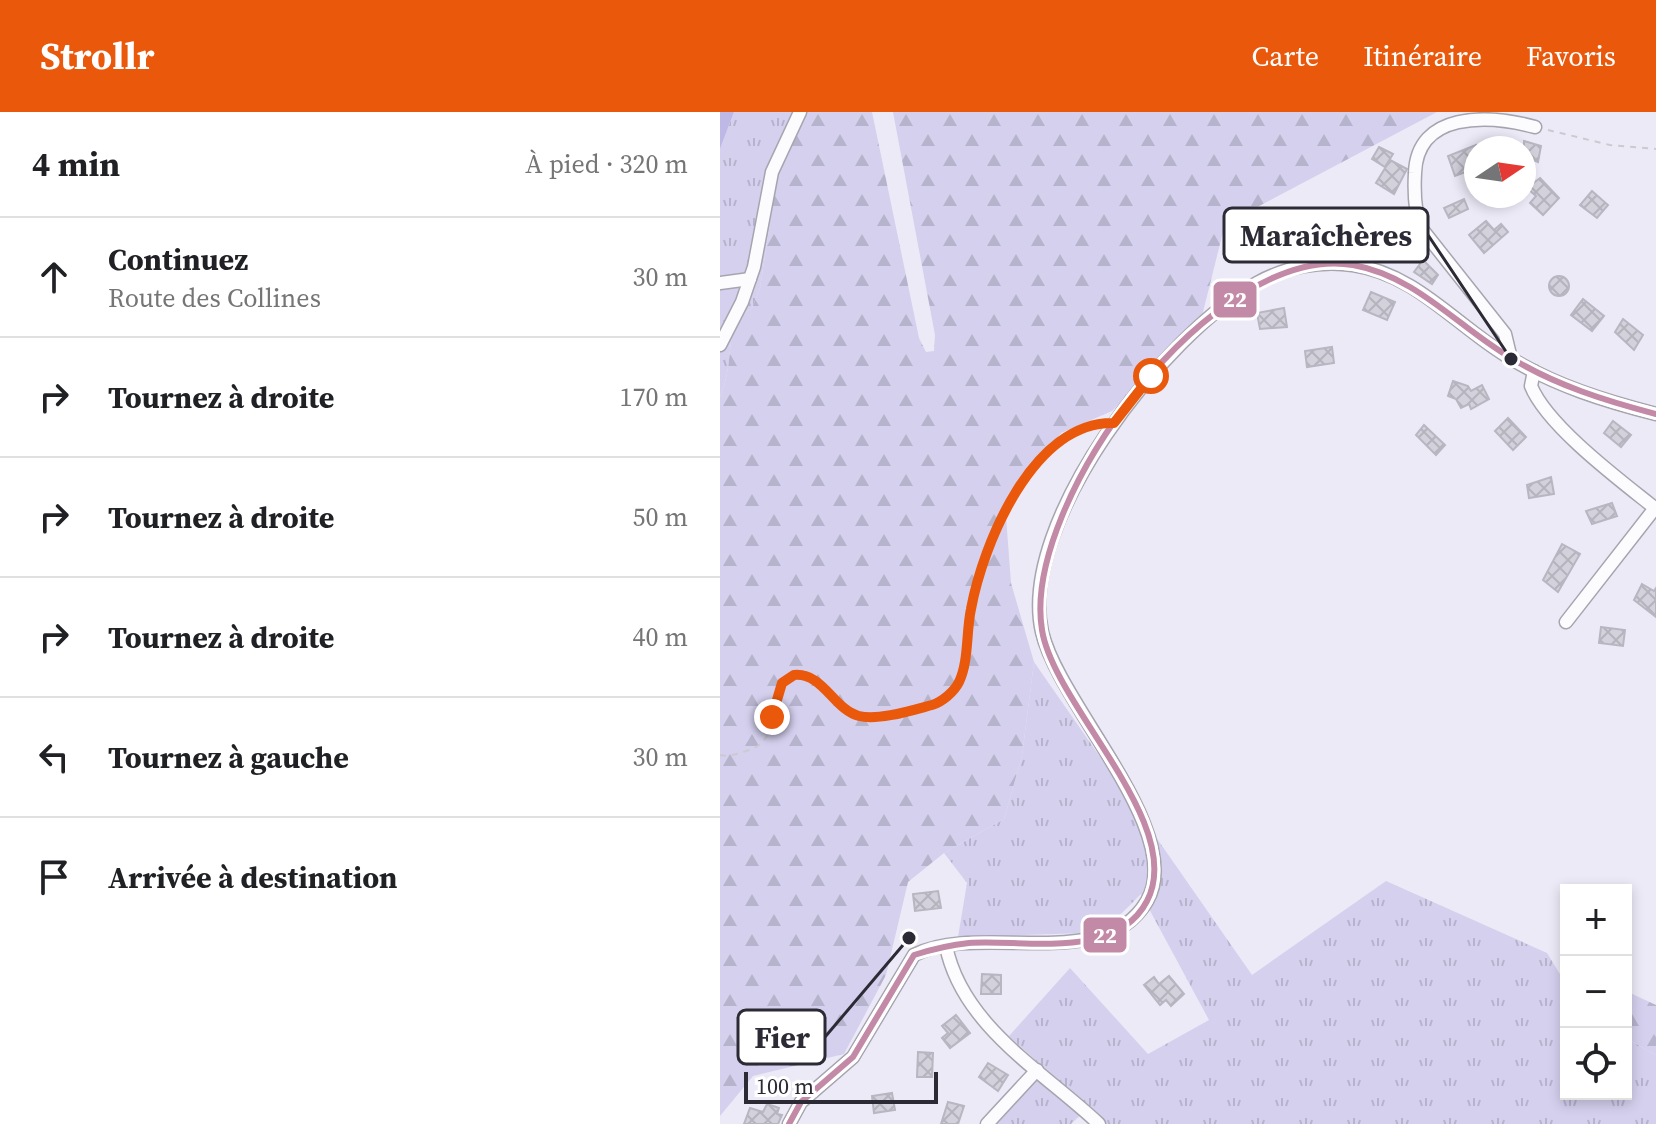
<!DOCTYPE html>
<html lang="fr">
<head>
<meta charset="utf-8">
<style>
	body { margin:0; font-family:"Source Serif 4",serif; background:#f2f2f2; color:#202124 }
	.controls { position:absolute; right:24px; bottom:24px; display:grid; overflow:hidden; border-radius:0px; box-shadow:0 4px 12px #0003 }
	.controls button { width:72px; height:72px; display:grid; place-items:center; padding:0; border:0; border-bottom:2px solid #e0e0e0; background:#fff; color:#202124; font:40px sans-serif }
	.compass { position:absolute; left:744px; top:24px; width:72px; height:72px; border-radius:50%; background:#fff; box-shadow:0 4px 12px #0003; rotate:77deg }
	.scale { position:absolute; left:24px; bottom:20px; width:194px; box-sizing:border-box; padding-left:8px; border:4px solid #2c2b35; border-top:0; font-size:22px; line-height:28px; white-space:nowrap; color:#2c2b35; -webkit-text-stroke:6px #fff; paint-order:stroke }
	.stop { position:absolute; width:24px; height:24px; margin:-18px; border:6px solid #ea580c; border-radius:50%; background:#fff }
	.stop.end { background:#ea580c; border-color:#fff; box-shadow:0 2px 8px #0008 }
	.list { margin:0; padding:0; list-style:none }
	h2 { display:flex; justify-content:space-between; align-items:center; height:104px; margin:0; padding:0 32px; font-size:34px }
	h2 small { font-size:26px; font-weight:400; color:#757577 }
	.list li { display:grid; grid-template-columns:52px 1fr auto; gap:24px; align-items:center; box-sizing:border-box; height:120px; padding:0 32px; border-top:2px solid #e0e0e0 }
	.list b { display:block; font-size:30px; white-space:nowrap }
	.list p { margin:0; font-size:26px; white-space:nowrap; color:#757577 }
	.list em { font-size:26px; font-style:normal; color:#757577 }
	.icon { flex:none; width:44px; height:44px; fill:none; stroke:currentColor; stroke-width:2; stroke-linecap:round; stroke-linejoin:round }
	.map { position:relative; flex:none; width:936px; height:1012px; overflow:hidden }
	header { display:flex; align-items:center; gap:48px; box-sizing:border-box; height:112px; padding:0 40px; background:#ea580c; color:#fff }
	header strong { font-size:38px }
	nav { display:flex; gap:44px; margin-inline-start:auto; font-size:28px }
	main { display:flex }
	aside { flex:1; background:#fff }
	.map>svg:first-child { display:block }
	.grass { fill:url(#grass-tufts) }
	.forest { fill:url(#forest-firs) }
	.water { fill:#beb8e6 }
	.building { fill:url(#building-cross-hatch); stroke:#b7b6c1; stroke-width:2 }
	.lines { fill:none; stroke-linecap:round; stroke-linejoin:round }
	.minor-casing { stroke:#a6a5af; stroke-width:15 }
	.path { stroke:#cccad0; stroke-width:2; stroke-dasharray:6 6; stroke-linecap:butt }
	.minor { stroke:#fcfcfe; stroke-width:12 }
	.bus-1-casing { stroke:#fff; stroke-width:12 }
	.bus-1 { stroke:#c28aa6; stroke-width:6 }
	.route { stroke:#ea580c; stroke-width:10 }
	.leader { fill:none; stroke:#2c2b35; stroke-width:3 }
	.callout-dot { fill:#2c2b35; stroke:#fff; stroke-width:3 }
	.callout { fill:#fff; stroke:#2c2b35; stroke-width:3 }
	.callout-label { font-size:30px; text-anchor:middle; font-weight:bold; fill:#2c2b35 }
	.line-badge { stroke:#fff; stroke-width:3 }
	.badge-label { font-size:22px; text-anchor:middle; font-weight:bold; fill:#fff }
</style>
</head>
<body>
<header>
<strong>Strollr</strong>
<nav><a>Carte</a><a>Itinéraire</a><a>Favoris</a></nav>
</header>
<main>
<aside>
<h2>4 min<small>À pied · 320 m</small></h2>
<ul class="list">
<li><svg class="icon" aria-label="ahead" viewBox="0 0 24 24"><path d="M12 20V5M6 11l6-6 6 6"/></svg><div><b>Continuez</b><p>Route des Collines</p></div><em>30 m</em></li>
<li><svg class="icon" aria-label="right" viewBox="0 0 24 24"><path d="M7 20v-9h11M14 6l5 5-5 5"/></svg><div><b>Tournez à droite</b></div><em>170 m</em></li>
<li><svg class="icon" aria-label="right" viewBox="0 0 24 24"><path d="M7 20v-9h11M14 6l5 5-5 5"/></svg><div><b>Tournez à droite</b></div><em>50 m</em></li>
<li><svg class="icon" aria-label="right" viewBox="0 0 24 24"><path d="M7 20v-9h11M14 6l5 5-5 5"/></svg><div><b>Tournez à droite</b></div><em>40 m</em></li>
<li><svg class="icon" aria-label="left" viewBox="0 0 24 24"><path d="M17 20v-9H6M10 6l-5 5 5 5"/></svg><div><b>Tournez à gauche</b></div><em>30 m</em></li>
<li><svg class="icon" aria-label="arrive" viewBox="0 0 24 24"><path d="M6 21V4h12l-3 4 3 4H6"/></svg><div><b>Arrivée à destination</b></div></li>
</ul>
</aside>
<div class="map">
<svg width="936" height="1012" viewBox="0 0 936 1012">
	<defs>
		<pattern id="grass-tufts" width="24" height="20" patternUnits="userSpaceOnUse" patternTransform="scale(2)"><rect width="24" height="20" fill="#d4d0ee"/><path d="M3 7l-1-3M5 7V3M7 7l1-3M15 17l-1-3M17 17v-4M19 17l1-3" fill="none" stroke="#b6b3cd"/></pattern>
		<pattern id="forest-firs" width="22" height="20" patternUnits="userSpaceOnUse" patternTransform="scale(2)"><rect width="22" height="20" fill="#d4d0ee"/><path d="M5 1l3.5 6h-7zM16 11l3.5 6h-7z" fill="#b6b3cd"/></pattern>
		<pattern id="building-cross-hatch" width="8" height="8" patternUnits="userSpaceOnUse" patternTransform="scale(2)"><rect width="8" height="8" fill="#d3d1dc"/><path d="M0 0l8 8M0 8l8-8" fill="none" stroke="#b5b4bd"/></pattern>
	</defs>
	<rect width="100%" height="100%" fill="#eceaf7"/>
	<g class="grass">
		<path d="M14,0H86L57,65L40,176L32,196C0,217 18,243 0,285V37Z"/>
		<path d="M314,550L532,863L666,769L827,841L846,872V982H906V926L936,943V1012H383L366,998L351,1012H274L325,957L289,924L350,856L428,942L489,908L421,782C403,800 392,814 366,821L238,825L247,771L224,741L284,707L302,644Z"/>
	</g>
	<g class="forest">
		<path d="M86,0H152L199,226L206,240L214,239L215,223L173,0H717L505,112L481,208L392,299L341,321L285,391L291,471L314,550L302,644L284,707L224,741L188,770L166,863L124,942L33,964L0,1004V285C18,243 0,217 32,196L40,176L57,65Z"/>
		<path d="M906,879L936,893V943L906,926Z"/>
	</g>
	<path class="water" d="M0,0H14L0,37Z"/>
	<g class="building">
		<path d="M804,29L821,34L818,50L804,44Z"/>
		<path d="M756,33V56L735,64L728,44Z"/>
		<path d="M659,35L673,42L665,55L652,47Z"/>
		<path d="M670,48L687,57L674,82L656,71Z"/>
		<path d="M820,66L839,86L823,103L810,91L816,84L807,76Z"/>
		<path d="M872,79L888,93L877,106L860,93Z"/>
		<path d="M744,87L748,97L729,106L724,96Z"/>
		<path d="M766,109L774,118L781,112L788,120L764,141L749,123Z"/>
		<path d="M703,148L718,163L712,172L694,160Z"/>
		<circle cx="839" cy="174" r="10"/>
		<path d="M651,180L675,190L667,208L643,198Z"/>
		<path d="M863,187L884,204L872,219L851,203Z"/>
		<path d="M564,196L567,215L540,217L537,201Z"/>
		<path d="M903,207L923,223L914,238L895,220Z"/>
		<path d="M612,235L614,251L587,255L585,239Z"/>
		<path d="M733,269L748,274L751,279L762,273L769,287L751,297L749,292L741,296L736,287L728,284Z"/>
		<path d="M788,306L806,325L793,338L775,319Z"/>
		<path d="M893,309L911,323L901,335L884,321Z"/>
		<path d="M704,313L725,333L716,343L696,323Z"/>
		<path d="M831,365L834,382L809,386L807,373Z"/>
		<path d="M892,391L897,404L872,412L866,399Z"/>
		<path d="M842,432L860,442L838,480L823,468Z"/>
		<path d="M922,472L934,479L936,476V505L914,488Z"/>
		<path d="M881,515L905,518L903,534L879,531Z"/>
		<path d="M218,779L221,796L195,799L193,782Z"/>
		<path d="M262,862L281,863V882H261Z"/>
		<path d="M449,864L464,882L451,894L446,888L440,893L424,873L434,865L439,872Z"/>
		<path d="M236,903L250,921L230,936L222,926L228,921L222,914Z"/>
		<path d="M198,940L213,941L212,965H197Z"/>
		<path d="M268,951L288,963L278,979L259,965Z"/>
		<path d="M172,981L175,998L154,1001L152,984Z"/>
		<path d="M228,990L244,994L238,1012H221Z"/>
		<path d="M47,992L59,996L57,1002L62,1003L58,1012H24L30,996L43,1000Z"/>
	</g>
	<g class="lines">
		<defs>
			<g id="minor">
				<path d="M0,171L30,167"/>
				<path d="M0,233L22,190L34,155L52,60L80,0"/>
				<path d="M791,247L785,222L701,116C694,98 694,79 695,61C697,0 767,2 815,15"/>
				<path d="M814,259L811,274C827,314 901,369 936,397"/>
				<path d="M846,510L935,396"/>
				<path d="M226,834C242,914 324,960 379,1012"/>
				<path d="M69,1012L81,990L133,945L194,843C261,809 384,863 427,789C467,721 339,593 322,520C297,410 445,222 537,171C566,155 600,148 633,153C697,162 737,215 790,246C836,274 885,289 936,302"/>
				<path d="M267,1012L317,958"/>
			</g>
		</defs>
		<use href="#minor" class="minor-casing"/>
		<g class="path">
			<path d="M828,18L890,33L936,37"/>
			<path d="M0,643C9,645 17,642 26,639C69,628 39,578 74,563C103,561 114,597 139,604C157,609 192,598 211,593C222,590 233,581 239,571C249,550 246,521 250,499C263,428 303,332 379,311"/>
		</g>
		<use href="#minor" class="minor"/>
		<defs>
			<path id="bus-1" d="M69,1012L81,990L133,945L194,843C213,837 230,833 249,831C303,827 396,849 427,789C467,712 334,594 322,518C301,390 494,129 633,153C696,164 738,215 791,246C835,273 886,289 936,302"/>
		</defs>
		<use href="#bus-1" class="bus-1-casing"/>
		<use href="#bus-1" class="bus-1"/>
	</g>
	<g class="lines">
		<path class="route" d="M52,605L62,571L74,563C103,560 114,598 139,604C158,609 193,598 212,593C222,590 234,580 239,570C249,549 246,520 251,497C263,432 313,309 394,311L431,264"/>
	</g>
	<path class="leader" d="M791 247L708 123M189 826L105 925"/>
	<g class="callout-dot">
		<circle cx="791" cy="247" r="8"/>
		<circle cx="189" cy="826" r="8"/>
	</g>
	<g class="callout">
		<rect x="504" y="96" width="204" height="54" rx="8"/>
		<rect x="18" y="898" width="87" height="54" rx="8"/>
	</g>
	<g class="callout-label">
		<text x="606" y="134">Maraîchères</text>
		<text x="62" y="936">Fier</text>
	</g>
	<g class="line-badge">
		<rect x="492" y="168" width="46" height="39" rx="8" fill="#c28aa6"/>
		<rect x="362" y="804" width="46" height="38" rx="8" fill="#c28aa6"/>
	</g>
	<g class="badge-label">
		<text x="515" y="195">22</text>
		<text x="385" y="831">22</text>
	</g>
</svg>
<div class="controls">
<button>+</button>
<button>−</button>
<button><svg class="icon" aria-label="locate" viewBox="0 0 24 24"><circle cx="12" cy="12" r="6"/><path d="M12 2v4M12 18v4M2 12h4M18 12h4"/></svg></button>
</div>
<svg class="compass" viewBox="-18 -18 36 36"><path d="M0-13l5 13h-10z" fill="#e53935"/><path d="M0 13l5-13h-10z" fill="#757577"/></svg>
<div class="scale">100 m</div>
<div class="stop" style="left:431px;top:264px"></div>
<div class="stop end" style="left:52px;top:605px"></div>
</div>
</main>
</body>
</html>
